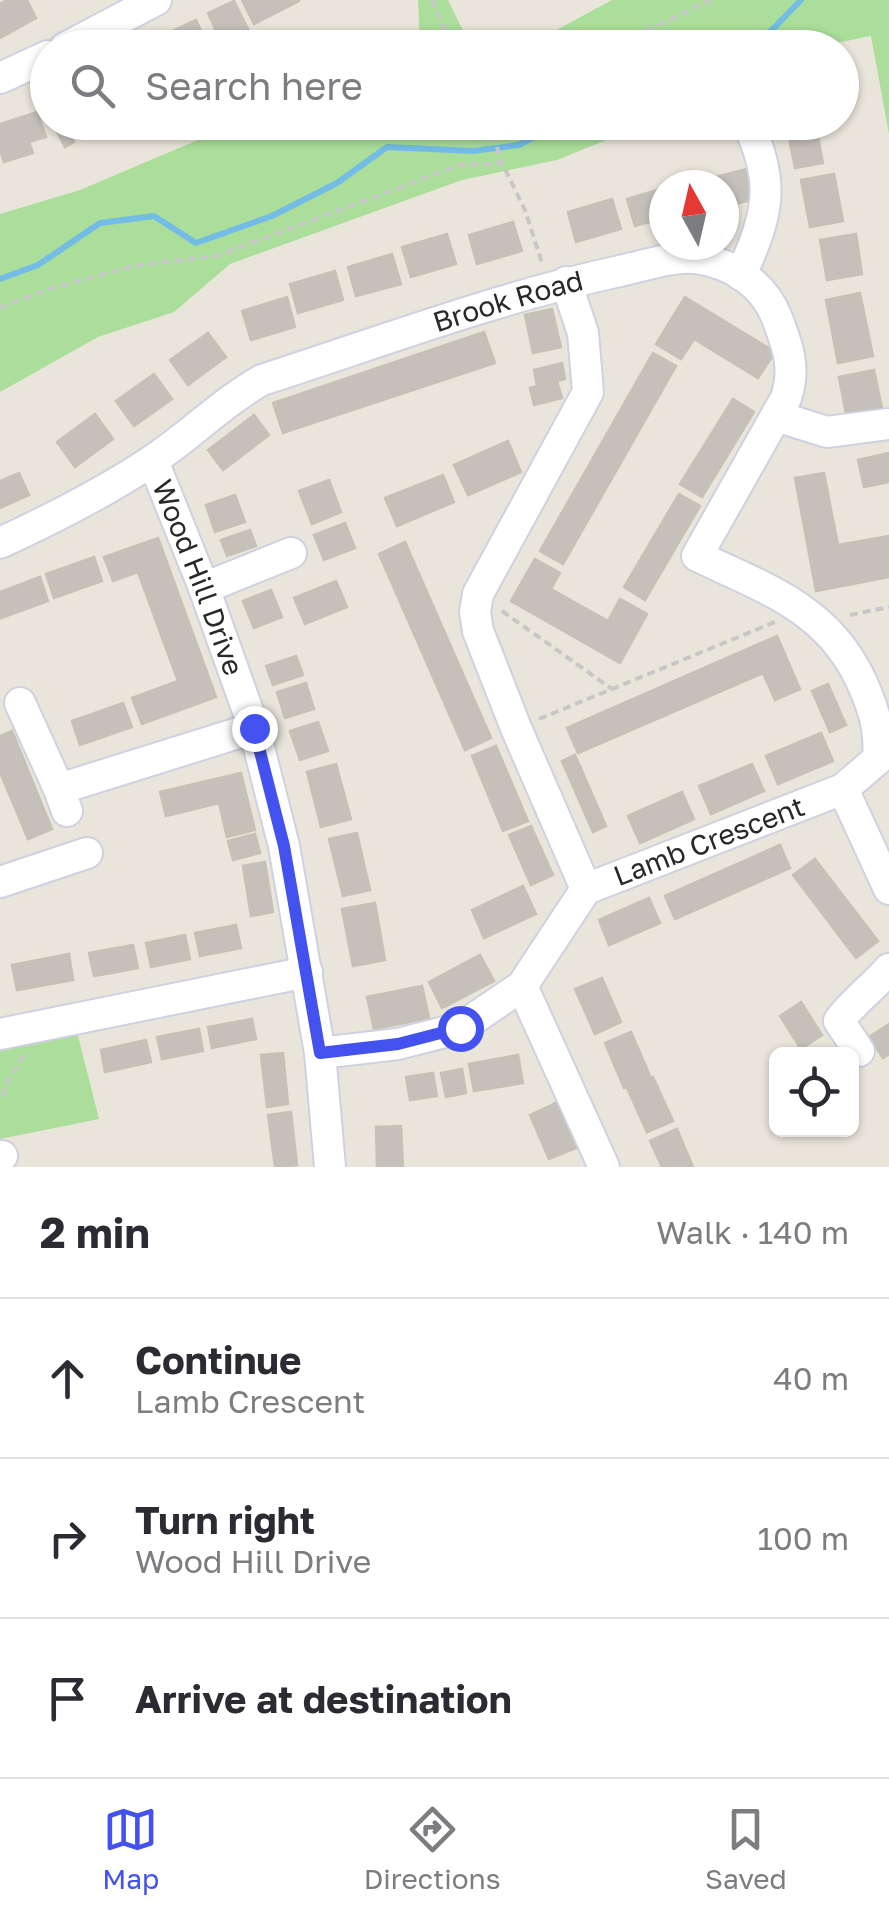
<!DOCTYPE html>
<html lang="en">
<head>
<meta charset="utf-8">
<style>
	body { margin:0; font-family:"Golos Text",sans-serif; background:#f2f2f3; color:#2b2b33 }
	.controls { position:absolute; right:30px; bottom:30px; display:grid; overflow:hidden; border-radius:15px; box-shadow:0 2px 8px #0004 }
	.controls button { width:90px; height:90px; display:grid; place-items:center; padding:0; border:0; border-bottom:2px solid #e1e1e2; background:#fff; color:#2b2b33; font:50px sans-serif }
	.compass { position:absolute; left:649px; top:170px; width:90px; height:90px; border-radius:50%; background:#fff; box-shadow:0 2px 8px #0004; rotate:352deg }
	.stop { position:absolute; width:30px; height:30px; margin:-22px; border:8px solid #4352ee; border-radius:50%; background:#fff }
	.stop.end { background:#4352ee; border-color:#fff; box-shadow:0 2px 10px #0008 }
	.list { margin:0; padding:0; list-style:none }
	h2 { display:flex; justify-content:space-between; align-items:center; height:130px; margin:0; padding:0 40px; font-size:42px }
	h2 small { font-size:32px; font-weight:400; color:#7c7c81 }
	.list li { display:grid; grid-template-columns:65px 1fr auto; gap:30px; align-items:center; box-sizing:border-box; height:160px; padding:0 40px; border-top:2px solid #e1e1e2 }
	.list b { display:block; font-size:38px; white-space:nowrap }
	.list p { margin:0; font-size:32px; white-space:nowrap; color:#7c7c81 }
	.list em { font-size:32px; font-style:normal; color:#7c7c81 }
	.icon { flex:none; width:55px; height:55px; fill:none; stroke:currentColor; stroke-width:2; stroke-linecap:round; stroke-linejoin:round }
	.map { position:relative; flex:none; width:889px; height:1167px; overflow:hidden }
	.search { position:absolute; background:#fff; box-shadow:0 2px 8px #0004; left:30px; right:30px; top:30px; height:110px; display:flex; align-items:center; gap:25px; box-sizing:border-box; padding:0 35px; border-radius:55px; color:#7c7c81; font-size:38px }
	.sheet { height:610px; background:#fff }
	nav { display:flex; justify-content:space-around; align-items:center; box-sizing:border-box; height:140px; border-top:2px solid #e1e1e2; background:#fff; font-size:28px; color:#7c7c81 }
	nav a { display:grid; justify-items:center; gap:5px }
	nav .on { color:#4352ee }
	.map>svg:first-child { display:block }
	.green { fill:#aade9a }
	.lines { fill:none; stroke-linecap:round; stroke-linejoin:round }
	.stream { stroke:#73bce6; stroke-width:6 }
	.building { fill:#c5c1ba; stroke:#c5c1b4; stroke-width:2.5 }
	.minor-casing { stroke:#d0d1e0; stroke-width:34 }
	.path { stroke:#c7c7c7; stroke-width:4; stroke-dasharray:8 5; stroke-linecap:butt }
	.minor { stroke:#fff; stroke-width:30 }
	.route { stroke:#4352ee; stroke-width:12 }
	.labels { text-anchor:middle; stroke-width:8; stroke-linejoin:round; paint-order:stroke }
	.street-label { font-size:28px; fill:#282828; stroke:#fff }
</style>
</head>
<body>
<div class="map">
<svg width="889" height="1167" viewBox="0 0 889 1167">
	<rect width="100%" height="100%" fill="#eae5da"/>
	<g class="green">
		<path d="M418,0H448L471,47H412L420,44Z"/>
		<path d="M612,0H889V134L871,36L811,48L525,47Z"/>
		<path d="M238,123V122L648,123L557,160L462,180L230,264L174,312L98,337L0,392V214L80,190Z"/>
		<path d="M77,1032L99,1119L0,1139V1048Z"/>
	</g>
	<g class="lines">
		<g class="stream">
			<path d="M745,48L772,30L801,0"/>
			<path d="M0,279L38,265L100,223L154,216L196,243L272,216L337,183L387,147L473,151L519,145L563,122"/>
		</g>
	</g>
	<g class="building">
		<path d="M7,0H27L36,18L0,38V4Z"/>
		<path d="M242,0H298L299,1L254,24Z"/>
		<path d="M234,1L250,33L238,39L242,48H218L215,42L220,40L208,13Z"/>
		<path d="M196,20L209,48H170L164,35Z"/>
		<path d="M37,112L46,137L29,142L33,153L4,162L0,150V124Z"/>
		<path d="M52,122H69L65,125L74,142L65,147Z"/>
		<path d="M786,122H815L823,163L795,168Z"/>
		<path d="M750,168L758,198L724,207V185H686Z"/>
		<path d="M834,174L843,221L810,227L801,180Z"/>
		<path d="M664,188V218L635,226L627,199Z"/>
		<path d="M612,199L621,229L576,242L568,212Z"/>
		<path d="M513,222L522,251L477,264L469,235Z"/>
		<path d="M447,234L456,264L411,277L402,247Z"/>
		<path d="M856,234L862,274L827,280L820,240Z"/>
		<path d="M392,254L401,284L356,296L348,267Z"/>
		<path d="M335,271L343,300L298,313L290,284Z"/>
		<path d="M860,293L873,356L838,363L826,300Z"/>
		<path d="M287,297L295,327L251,340L242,311Z"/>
		<path d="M685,297L775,352L758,378L694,339L681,359L656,344Z"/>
		<path d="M552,309L561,347L533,353L525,315Z"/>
		<path d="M484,332L495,363L283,433L273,403Z"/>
		<path d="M208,333L226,357L188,385L170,360Z"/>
		<path d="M653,353L676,366L563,564L540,551Z"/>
		<path d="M562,363L565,379L537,386L534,370Z"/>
		<path d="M874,370L884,418L848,425L839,377Z"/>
		<path d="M154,374L172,399L134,426L116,401Z"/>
		<path d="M557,381L562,398L534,405L530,388Z"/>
		<path d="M733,399L754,412L702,497L680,484Z"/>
		<path d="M95,414L113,439L75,467L57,442Z"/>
		<path d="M254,415L269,435L223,470L208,450Z"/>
		<path d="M508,441L521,472L468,495L454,465Z"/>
		<path d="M889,453V482L864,487L858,460Z"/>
		<path d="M19,473L29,495L0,508V481Z"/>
		<path d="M824,473L838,545L889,536V577L816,591L795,478Z"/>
		<path d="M443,475L454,502L397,526L385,498Z"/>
		<path d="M329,480L341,512L312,524L299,491Z"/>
		<path d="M679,494L700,506L645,600L624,587Z"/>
		<path d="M235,495L245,522L215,532L206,505Z"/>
		<path d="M345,523L355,548L324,560L314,535Z"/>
		<path d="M250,530L256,546L227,556L221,540Z"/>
		<path d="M158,538L216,697L142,724L132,698L178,681L138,572L113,581L104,557Z"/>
		<path d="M405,542L491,738L465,750L379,554Z"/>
		<path d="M94,557L102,581L54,598L46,574Z"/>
		<path d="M535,559L560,573L551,589L608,621L620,599L647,614L620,663L511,601Z"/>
		<path d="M40,577L48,601L1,618L0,592Z"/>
		<path d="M336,581L347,607L305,624L294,598Z"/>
		<path d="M271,590L282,617L254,628L243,601Z"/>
		<path d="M777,636L800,689L775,700L763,673L578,753L567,728Z"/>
		<path d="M296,656L303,675L273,685L266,666Z"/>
		<path d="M306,683L314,709L285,718L277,692Z"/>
		<path d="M828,684L846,725L830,732L812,691Z"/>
		<path d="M123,703L132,727L80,745L72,721Z"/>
		<path d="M318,722L328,751L300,760L290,731Z"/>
		<path d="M12,731L52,829L28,839L0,772V736Z"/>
		<path d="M821,733L833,761L778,784L766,756Z"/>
		<path d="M496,746L528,821L503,831L472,756Z"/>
		<path d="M575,755L606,826L593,832L562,761Z"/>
		<path d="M336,764L351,819L321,827L307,772Z"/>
		<path d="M752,764L764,791L711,814L699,786Z"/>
		<path d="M241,773L255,830L227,837L219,803L166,816L160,792Z"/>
		<path d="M682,792L694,819L640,843L628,816Z"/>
		<path d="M531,826L553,875L531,885L509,835Z"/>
		<path d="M357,833L370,890L343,896L329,839Z"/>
		<path d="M255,834L260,853L233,860L228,841Z"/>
		<path d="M780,845L790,868L675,919L665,896Z"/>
		<path d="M815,859L878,941L856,958L793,875Z"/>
		<path d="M265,862L273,912L251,916L243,866Z"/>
		<path d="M523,886L536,914L484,938L472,910Z"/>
		<path d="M649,898L660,923L609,945L599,920Z"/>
		<path d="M375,903L385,960L353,966L342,909Z"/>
		<path d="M236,925L241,948L200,956L195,933Z"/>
		<path d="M185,935L190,959L151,967L146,943Z"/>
		<path d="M133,945L138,968L94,976L89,953Z"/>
		<path d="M69,954L73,980L17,990L12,965Z"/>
		<path d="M480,955L494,981L442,1008L429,982Z"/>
		<path d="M602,978L621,1022L595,1034L575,989Z"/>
		<path d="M422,986L429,1018L374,1029L367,997Z"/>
		<path d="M801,1002L822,1035L801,1049L780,1016Z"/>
		<path d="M252,1019L256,1039L212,1048L208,1027Z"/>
		<path d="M889,1024V1054L883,1058L869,1037Z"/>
		<path d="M199,1029L203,1051L162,1059L157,1037Z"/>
		<path d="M631,1032L650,1076L624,1088L605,1043Z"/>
		<path d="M146,1040L151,1062L105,1072L101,1050Z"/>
		<path d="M283,1053L288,1104L267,1107L261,1055Z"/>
		<path d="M518,1055L523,1083L474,1091L469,1064Z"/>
		<path d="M462,1069L466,1093L446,1097L441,1073Z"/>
		<path d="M433,1073L437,1096L410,1100L406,1077Z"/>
		<path d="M653,1077L673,1121L647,1132L627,1088Z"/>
		<path d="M556,1103L576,1148L549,1159L530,1115Z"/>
		<path d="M291,1112L297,1165L275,1167L268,1115Z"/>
		<path d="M401,1126L403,1167H377L376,1127Z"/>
		<path d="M677,1129L693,1167H662L650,1141Z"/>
	</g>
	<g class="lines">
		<defs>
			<g id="minor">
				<path d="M65,48L156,0"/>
				<path d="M0,78L48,56"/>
				<path d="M741,275C767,216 777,185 748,124"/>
				<path d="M566,282L583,333L588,392L478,594L475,612L478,631L516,728L586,889"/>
				<path d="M776,416L827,432L889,424"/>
				<path id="s1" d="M153,461L204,588L254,728L284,846L320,1053L330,1167"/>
				<path id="s2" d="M0,543C52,519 102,494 150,462C189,437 221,403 262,380C380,342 499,297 620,271C643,266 671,256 695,258C732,263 764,284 777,318C788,347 796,368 786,398L697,556C771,591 834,611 866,692C876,716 880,734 878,759L843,789L586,889L522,986L460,1028L398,1044L320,1053"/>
				<path d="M204,588L291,553"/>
				<path d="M20,703L59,789"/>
				<path d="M843,789L889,889"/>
				<path d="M67,811L59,789L254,728"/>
				<path d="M0,882L87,853"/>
				<path d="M522,986L604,1167"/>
				<path d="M0,1034L307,972"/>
				<path d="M859,1051L839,1021C846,1009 877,983 889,969"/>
				<path d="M0,1157L2,1156"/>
			</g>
		</defs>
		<use href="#minor" class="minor-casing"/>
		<g class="path">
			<path d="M432,0L453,48"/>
			<path d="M611,48L711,0"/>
			<path d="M489,122L502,163"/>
			<path d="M0,308L46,290L133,266L217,256L460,165L502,163L525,210L542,263"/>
			<path d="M502,611L612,689"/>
			<path d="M850,615L889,607"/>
			<path d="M539,719L775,622"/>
			<path d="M3,1097C5,1075 19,1072 23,1053"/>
		</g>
		<use href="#minor" class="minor"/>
	</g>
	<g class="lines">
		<path class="route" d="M254,728L284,846L320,1053L398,1044L460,1028"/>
	</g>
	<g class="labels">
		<g class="street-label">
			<text dy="10" stroke="none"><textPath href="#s2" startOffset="568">Brook Road</textPath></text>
			<text dy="10" stroke="none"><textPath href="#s1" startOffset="125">Wood Hill Drive</textPath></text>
			<text transform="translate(709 841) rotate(-21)" y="10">Lamb Crescent</text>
		</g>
	</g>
</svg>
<div class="controls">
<button><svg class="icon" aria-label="locate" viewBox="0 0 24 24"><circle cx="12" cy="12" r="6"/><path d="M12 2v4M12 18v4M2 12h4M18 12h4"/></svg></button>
</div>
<svg class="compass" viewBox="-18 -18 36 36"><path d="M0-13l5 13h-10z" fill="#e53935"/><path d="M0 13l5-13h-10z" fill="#7c7c81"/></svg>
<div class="stop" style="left:460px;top:1028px"></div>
<div class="stop end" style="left:254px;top:728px"></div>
<div class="search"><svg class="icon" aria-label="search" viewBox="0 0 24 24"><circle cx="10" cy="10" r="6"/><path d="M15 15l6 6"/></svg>Search here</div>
</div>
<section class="sheet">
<h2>2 min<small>Walk · 140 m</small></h2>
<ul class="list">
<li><svg class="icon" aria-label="ahead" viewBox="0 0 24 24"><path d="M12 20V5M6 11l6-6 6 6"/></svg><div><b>Continue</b><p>Lamb Crescent</p></div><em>40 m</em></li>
<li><svg class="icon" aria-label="right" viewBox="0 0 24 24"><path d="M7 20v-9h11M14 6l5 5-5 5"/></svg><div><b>Turn right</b><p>Wood Hill Drive</p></div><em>100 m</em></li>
<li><svg class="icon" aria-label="arrive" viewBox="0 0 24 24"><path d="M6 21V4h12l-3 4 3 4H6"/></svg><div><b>Arrive at destination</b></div></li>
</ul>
</section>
<nav>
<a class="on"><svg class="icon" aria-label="map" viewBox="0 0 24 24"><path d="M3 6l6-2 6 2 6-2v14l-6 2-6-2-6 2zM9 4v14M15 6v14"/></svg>Map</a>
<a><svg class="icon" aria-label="directions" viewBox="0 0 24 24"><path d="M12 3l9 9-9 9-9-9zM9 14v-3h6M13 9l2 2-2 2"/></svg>Directions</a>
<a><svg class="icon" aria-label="saved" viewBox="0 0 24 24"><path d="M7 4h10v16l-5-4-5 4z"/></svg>Saved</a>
</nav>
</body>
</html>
